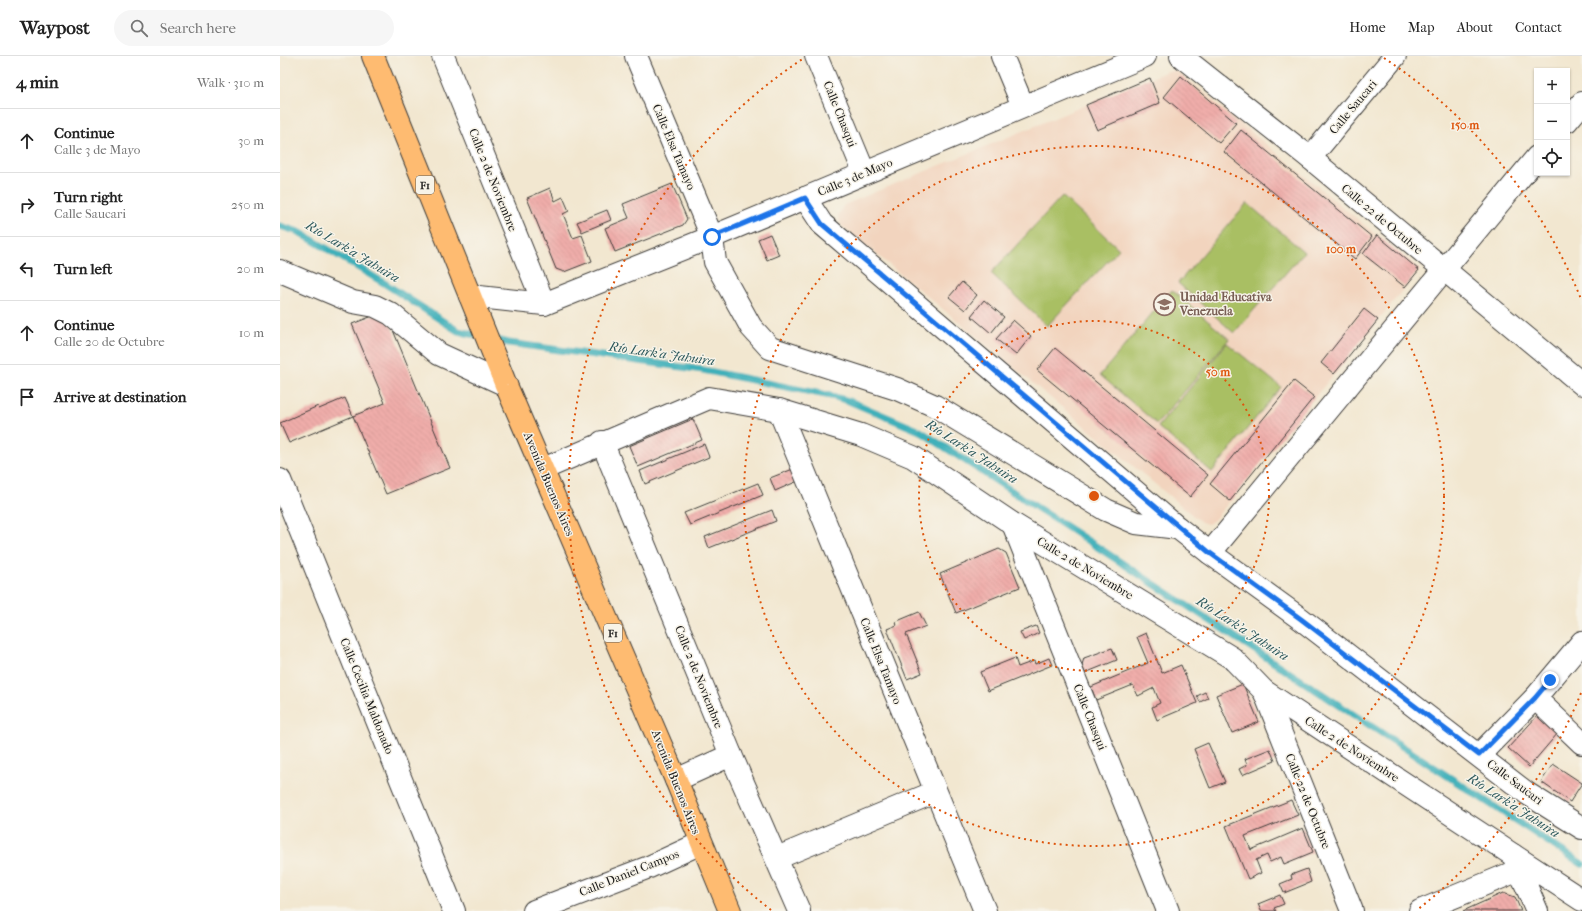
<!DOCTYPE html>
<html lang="en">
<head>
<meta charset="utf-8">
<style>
	body { margin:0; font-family:"IM FELL French Canon",serif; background:#f6f6f6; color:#222 }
	.controls { position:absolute; right:12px; top:12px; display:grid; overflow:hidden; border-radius:0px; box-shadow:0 1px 3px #0004 }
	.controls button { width:36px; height:36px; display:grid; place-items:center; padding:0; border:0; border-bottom:1px solid #e0e0e0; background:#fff; color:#222; font:20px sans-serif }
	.stop { position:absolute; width:12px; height:12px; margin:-9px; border:3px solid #1a73e8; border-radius:50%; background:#fff }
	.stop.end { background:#1a73e8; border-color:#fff; box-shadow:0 1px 4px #0008 }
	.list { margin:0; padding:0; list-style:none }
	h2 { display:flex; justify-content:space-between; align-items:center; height:52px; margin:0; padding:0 16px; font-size:17px }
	h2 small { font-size:13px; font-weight:400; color:#767676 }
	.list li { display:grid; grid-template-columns:26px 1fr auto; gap:12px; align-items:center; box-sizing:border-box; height:64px; padding:0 16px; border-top:1px solid #e0e0e0 }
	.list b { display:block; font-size:15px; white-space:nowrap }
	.list p { margin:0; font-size:13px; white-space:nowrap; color:#767676 }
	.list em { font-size:13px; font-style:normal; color:#767676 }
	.icon { flex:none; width:22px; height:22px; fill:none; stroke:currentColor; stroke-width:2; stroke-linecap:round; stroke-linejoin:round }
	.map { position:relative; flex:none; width:1302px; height:855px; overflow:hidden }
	header { display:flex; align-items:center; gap:24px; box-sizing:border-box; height:56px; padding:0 20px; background:#fff; border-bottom:1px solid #e0e0e0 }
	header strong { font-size:19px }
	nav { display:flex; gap:22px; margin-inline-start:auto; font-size:14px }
	.search { width:280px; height:36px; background:#f6f6f6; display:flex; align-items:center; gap:10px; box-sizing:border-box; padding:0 14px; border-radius:22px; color:#767676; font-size:15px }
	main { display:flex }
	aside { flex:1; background:#fff }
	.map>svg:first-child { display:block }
	.built { fill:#f2d4be }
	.green { fill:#a9bf64; stroke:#626e40 }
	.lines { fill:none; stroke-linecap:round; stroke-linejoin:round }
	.stream { stroke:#40b0ba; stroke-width:7 }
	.building { fill:url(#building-back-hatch) }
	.minor-casing { stroke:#3c3a37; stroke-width:24 }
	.highway-casing { stroke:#3c3a37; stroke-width:24 }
	.minor { stroke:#fff; stroke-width:22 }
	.highway { stroke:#febb71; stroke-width:22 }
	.route { stroke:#1a73e8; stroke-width:5 }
	.ring { fill:none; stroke:#de560d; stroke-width:2; stroke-dasharray:2 4 }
	.labels { text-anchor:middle; stroke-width:3; stroke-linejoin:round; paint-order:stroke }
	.shield { fill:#f7f3e8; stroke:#5e5c59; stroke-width:1 }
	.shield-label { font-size:11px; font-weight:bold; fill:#1c1c1c }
	.street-label { font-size:12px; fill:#1c1c1c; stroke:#f7f3e8 }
	.education-label { font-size:12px; font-weight:bold; fill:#785e54; stroke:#f7f3e8; text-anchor:start }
	.water-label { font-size:13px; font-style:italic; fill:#2a575b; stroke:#f7f3e8 }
	.centre { fill:#de560d; stroke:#f7f3e8; stroke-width:2 }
	.ring-label { font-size:12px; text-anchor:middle; font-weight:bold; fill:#de560d; stroke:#f7f3e8; stroke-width:3; stroke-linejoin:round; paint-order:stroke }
</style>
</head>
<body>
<header>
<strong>Waypost</strong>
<div class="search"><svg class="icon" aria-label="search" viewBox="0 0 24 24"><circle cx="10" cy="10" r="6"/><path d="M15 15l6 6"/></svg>Search here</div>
<nav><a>Home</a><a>Map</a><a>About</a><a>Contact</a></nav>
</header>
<main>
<aside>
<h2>4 min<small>Walk · 310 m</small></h2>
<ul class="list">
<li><svg class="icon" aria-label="ahead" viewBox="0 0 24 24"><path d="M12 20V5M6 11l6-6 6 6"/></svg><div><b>Continue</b><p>Calle 3 de Mayo</p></div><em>30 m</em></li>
<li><svg class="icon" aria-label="right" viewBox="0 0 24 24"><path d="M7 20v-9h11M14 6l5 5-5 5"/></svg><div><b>Turn right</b><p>Calle Saucari</p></div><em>250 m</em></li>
<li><svg class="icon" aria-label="left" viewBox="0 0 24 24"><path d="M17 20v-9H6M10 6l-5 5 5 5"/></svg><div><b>Turn left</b></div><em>20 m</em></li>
<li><svg class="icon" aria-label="ahead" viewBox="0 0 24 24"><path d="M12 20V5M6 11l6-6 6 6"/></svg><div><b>Continue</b><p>Calle 20 de Octubre</p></div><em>10 m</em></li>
<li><svg class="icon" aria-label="arrive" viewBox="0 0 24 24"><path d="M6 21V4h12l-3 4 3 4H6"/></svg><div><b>Arrive at destination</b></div></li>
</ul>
</aside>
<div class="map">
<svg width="1302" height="855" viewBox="0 0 1302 855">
	<defs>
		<pattern id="building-back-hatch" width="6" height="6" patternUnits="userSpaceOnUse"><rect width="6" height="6" fill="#f0adaa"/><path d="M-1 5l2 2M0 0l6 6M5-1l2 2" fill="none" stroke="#cd9492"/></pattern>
	</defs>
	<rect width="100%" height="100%" fill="#f7f3e8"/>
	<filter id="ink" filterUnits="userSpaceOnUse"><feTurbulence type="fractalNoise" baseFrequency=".025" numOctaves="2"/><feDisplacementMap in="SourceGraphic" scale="8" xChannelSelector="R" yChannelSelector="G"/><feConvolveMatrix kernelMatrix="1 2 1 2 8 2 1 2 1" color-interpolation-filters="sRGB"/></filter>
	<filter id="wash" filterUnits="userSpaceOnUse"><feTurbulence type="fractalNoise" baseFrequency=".012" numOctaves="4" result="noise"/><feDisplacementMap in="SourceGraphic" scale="16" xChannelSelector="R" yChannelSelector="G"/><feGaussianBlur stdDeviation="0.9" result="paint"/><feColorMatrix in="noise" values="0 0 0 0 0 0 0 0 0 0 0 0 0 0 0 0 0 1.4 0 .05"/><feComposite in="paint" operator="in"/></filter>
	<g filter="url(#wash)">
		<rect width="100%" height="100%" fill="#f2e7d0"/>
		<path class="built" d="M888,15H896L902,19L1139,214L950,445L934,464L928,468L921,466L561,169L558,159L564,149Z"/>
		<g class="green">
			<path d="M782,140L839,193L767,270L711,217Z"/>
			<path d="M967,147L1024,196L954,277L898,227Z"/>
			<path d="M892,234L949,283L877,368L820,319Z"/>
			<path d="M947,287L1001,331L932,416L878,371Z"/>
		</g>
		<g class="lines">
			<path class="stream" d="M0,170L19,176L104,227L178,275L229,287L423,314L551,340L569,345L640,375L1302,808"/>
		</g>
		<g id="blocks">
			<g class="building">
				<path d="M901,20L956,67L939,87L884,41Z"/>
				<path d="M870,22L880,47L817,74L806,49Z"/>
				<path d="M961,74L1092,181L1075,203L944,96Z"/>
				<path d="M392,128L407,163L403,169L335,196L325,172L349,162L343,148Z"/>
				<path d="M270,132L275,145L283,141L289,155L283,158L293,182L302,179L312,205L284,216L276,213L247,142Z"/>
				<path d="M327,154L331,164L302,176L297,166Z"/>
				<path d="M490,178L499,199L487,204L478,183Z"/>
				<path d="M1097,179L1139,214L1125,231L1083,198Z"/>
				<path d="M682,226L697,239L685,254L669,241Z"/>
				<path d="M704,244L724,261L711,277L691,260Z"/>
				<path d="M1084,253L1098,264L1054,318L1041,307Z"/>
				<path d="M98,258L108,262L170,412L106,438L73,360L105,347L72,268Z"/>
				<path d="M733,264L751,280L736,299L716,283Z"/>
				<path d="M775,292L928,419L910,441L757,314Z"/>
				<path d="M1014,325L1034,341L950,445L930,428Z"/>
				<path d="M65,342L73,360L9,387L0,367L38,350L39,353Z"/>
				<path d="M413,363L422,384L358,411L349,390Z"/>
				<path d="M424,388L429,401L365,428L360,415Z"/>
				<path d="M513,413L518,425L495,435L490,422Z"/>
				<path d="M478,427L483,439L410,469L404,457Z"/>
				<path d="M492,454L496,465L429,492L425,481Z"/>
				<path d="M719,493L726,497L740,531L676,557L660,518Z"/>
				<path d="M639,556L646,570L626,578L642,617L627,623L607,573L617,569L615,566Z"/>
				<path d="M756,570L759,577L744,584L740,576Z"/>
				<path d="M866,577L882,617L901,609L917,647L877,664L872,651L880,647L874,632L858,640L853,629L816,644L811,631L868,607L857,581Z"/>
				<path d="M832,592L837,604L805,617L802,609L804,602Z"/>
				<path d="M735,602L738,611L754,605L755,608L769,602L772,609L708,635L700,616Z"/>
				<path d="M963,628L979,666L952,677L936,639Z"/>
				<path d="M925,636L928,642L920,646L917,640Z"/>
				<path d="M1258,659L1278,677L1249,711L1228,692Z"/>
				<path d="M928,687L945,726L930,732L914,693Z"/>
				<path d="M990,693L995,705L962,719L959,713L967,709L965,703Z"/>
				<path d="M1273,708L1302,727L1290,746L1261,726Z"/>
				<path d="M1011,744L1018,759L965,780L971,794L1023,772L1033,796L1004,808L1001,801L990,806L987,799L976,804L981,817L968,823L946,770Z"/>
				<path d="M1027,813L1031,826L1004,837L1000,828L1012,823L1011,819Z"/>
				<path d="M1223,837L1235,841L1241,855H1183Z"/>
				<path d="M1000,839L1004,848L994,852L996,855H981L978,848Z"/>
			</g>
		</g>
	</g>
	<g filter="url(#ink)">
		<use href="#blocks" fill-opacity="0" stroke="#3c3a37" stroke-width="1"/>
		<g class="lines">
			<defs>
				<g id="minor">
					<path d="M163,0L264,248"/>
					<path d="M356,0L432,181L435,206L471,271L490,292L617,333L655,350L826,454L856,467L898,472"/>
					<path d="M536,0L584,116"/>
					<path d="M722,0L743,50"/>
					<path d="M901,0L1030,102L1302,328"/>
					<path d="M1287,65L1302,47"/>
					<path d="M1030,102L1115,0"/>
					<path d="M525,142L542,168L898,472L930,497L1021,563L1248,738L1302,772"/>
					<path d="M0,215L73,246L95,250L111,258L159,298L226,329"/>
					<path d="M190,240L264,248L432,181L865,0"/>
					<path d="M499,354L705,855"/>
					<path d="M322,386L451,699L519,855"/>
					<path d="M263,413L429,342L499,354L581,379L633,401L733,468L952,602L984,635L1233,799L1257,855"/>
					<path d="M0,424L174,855"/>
					<path d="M733,468L888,855"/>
					<path d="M930,497L1257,101"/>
					<path d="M984,635L1072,855"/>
					<path d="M1255,642L1302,687"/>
					<path d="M1199,699L1255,642L1302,586"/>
					<path d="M396,724L451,699"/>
					<path d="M1233,799L1302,844"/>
					<path d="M497,802L655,736"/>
					<path d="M254,855L369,811L421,787"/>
					<path d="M1140,855L1239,814"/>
				</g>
				<path id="highway" d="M93,0L226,329L396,724L450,855"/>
			</defs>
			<use href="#minor" class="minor-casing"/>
			<use href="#highway" class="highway-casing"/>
			<use href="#minor" class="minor"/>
			<use href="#highway" class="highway"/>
		</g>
	</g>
	<g class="lines" filter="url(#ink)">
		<path class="route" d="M432,181L525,142L542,168L930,497L1021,563L1199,699L1255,642L1270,624"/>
	</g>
	<g class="ring">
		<circle cx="814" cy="440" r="175"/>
		<circle cx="814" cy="440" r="350"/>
		<path d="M1301 637A525 525 0 0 1 1137 854M491 854A525 525 0 0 1 524 2M1104 2A525 525 0 0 1 1301 243"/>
	</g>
	<defs>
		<symbol id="school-ring" viewBox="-11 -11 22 22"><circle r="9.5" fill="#f7f3e8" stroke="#8d6e63" stroke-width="1.5"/><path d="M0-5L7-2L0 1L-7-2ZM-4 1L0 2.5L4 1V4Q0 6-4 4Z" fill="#8d6e63"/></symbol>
	</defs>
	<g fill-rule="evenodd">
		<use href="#school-ring" x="872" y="236" width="25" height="25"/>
	</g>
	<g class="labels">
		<g class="shield">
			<rect x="136" y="120" width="18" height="18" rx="3"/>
			<rect x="324" y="568" width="18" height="18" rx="3"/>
		</g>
		<g class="shield-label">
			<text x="145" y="133">F1</text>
			<text x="333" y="581">F1</text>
		</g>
		<g class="street-label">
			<text transform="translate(1073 51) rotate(-50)" y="4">Calle Saucari</text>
			<text transform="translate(560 58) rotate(68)" y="4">Calle Chasqui</text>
			<text transform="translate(394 91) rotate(67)" y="4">Calle Elsa Tamayo</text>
			<text transform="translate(575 121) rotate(-23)" y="4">Calle 3 de Mayo</text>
			<text transform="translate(213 124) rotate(68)" y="4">Calle 2 de Noviembre</text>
			<text transform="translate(1102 163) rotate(40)" y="4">Calle 22 de Octubre</text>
			<text transform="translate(269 428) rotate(67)" y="4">Avenida Buenos Aires</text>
			<text transform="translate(805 512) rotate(31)" y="4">Calle 2 de Noviembre</text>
			<text transform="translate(601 605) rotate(68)" y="4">Calle Elsa Tamayo</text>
			<text transform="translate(419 621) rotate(68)" y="4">Calle 2 de Noviembre</text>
			<text transform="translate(87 640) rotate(68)" y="4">Calle Cecilia Maldonado</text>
			<text transform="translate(810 661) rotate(68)" y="4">Calle Chasqui</text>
			<text transform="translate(1072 693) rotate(33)" y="4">Calle 2 de Noviembre</text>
			<text transform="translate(396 726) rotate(68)" y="4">Avenida Buenos Aires</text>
			<text transform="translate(1235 726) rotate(37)" y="4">Calle Saucari</text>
			<text transform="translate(1028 745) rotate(68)" y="4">Calle 22 de Octubre</text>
			<text transform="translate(349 817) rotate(-22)" y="4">Calle Daniel Campos</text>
		</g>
		<g class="education-label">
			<text x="900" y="245">Unidad Educativa<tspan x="900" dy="14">Venezuela</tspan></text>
		</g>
		<g class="water-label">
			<text transform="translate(73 195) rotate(31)" y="5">Río Lark’a Jahuira</text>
			<text transform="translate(382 297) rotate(8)" y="5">Río Lark’a Jahuira</text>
			<text transform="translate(692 395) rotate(33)" y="5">Río Lark’a Jahuira</text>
			<text transform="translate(963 572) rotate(33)" y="5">Río Lark’a Jahuira</text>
			<text transform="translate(1234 749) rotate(33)" y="5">Río Lark’a Jahuira</text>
		</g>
	</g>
	<circle cx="814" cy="440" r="6" class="centre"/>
	<g class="ring-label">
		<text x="1185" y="73">150 m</text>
		<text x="1061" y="197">100 m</text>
		<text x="938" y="320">50 m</text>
	</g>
</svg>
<div class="controls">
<button>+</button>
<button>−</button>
<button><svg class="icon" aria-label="locate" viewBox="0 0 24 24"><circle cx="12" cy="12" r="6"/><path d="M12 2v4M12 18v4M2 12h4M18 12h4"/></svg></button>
</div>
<div class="stop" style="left:432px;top:181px"></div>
<div class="stop end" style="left:1270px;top:624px"></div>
</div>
</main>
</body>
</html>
